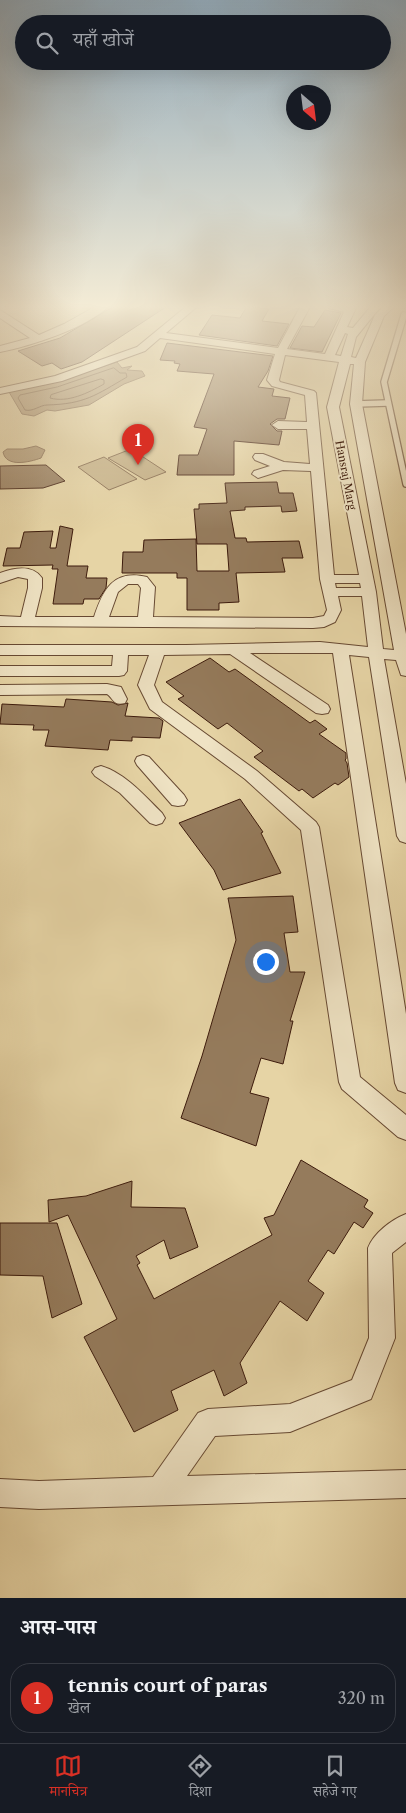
<!DOCTYPE html>
<html lang="hi">
<head>
<meta charset="utf-8">
<style>
	body { margin:0; font-family:"Libre Caslon Text","Noto Serif Devanagari",serif; background:#20242c; color:#f1f3f6 }
	.compass { position:absolute; left:286px; top:85px; width:45px; height:45px; border-radius:50%; background:#171b24; box-shadow:0 5px 20px #0002; rotate:152deg }
	.you { position:absolute; left:265px; top:961px; width:18px; height:18px; margin:-12px; border:4px solid #fff; border-radius:50%; background:#1a73e8; box-shadow:0 0 0 8px #1a73e833 }
	.badge { display:grid; place-items:center; width:32px; height:32px; border-radius:50%; background:#d93025; color:#fff; font-size:16px; font-weight:700 }
	.pin { position:absolute; translate:-50% -41px; filter:drop-shadow(0 1px 2px #0008) }
	.pin::after { content:''; position:absolute; top:26px; width:18px; height:15px; background:inherit; clip-path:polygon(0 0,100% 0,50% 100%) }
	.list { margin:0; padding:0; list-style:none }
	h2 { display:flex; justify-content:space-between; align-items:center; height:65px; margin:0; padding:0 20px; font-size:21px }
	h2 small { font-size:16px; font-weight:400; color:#9ea1a6 }
	.list li { display:grid; grid-template-columns:32px 1fr auto; gap:15px; align-items:center; box-sizing:border-box; height:70px; margin:0 10px 10px; padding:0 10px; border:1px solid #363941; border-radius:20px }
	.list b { display:block; font-size:19px; white-space:nowrap }
	.list p { margin:0; font-size:16px; white-space:nowrap; color:#9ea1a6 }
	.list em { font-size:16px; font-style:normal; color:#9ea1a6 }
	.icon { flex:none; width:28px; height:28px; fill:none; stroke:currentColor; stroke-width:2; stroke-linecap:round; stroke-linejoin:round }
	.map { position:relative; flex:none; width:406px; height:1598px; overflow:hidden }
	.search { position:absolute; background:#171b24; box-shadow:0 5px 20px #0002; left:15px; right:15px; top:15px; height:55px; display:flex; align-items:center; gap:12px; box-sizing:border-box; padding:0 18px; border-radius:28px; color:#9ea1a6; font-size:19px }
	.sheet { height:145px; background:#171b24 }
	nav { display:flex; justify-content:space-around; align-items:center; box-sizing:border-box; height:70px; border-top:1px solid #363941; background:#171b24; font-size:14px; color:#9ea1a6 }
	nav a { display:grid; justify-items:center; gap:2px }
	nav .on { color:#d93025 }
	.map>svg:first-child { display:block }
	.green { fill:#c9b58b; stroke:#83684c }
	.water { fill:#ad9571; stroke:#806449 }
	.lines { fill:none; stroke-linecap:round; stroke-linejoin:round }
	.shore { stroke:#75583e; stroke-width:1 }
	.building { fill:#957b5c; stroke:#3d1b0c }
	.lane-casing { stroke:#674932; stroke-width:8 }
	.street-casing { stroke:#674932; stroke-width:2 }
	.lane { stroke:#efe3c4; stroke-width:5.5 }
	.street { fill:#efe3c4; fill-rule:evenodd }
	.labels { text-anchor:middle; stroke-width:4; stroke-linejoin:round; paint-order:stroke }
	.far-street-label { font-size:11px; fill:#3d1b0c; stroke:#efe3c4 }
</style>
</head>
<body>
<div class="map">
<svg width="406" height="1598" viewBox="0 0 406 1598">
	<rect width="100%" height="100%" fill="#e6d4a5"/>
	<filter id="stains"><feTurbulence type="fractalNoise" baseFrequency=".004" numOctaves="4"/><feColorMatrix values="0 0 0 0 .2 0 0 0 0 .09 0 0 0 0 .02 0 0 0 .5 -.17"/></filter>
	<radialGradient id="worn" r=".72"><stop offset=".6" stop-color="#630" stop-opacity="0"/><stop offset="1" stop-color="#630" stop-opacity=".3"/></radialGradient>
	<g class="green">
		<path d="M131,449L166,472L145,480L108,458Z"/>
		<path d="M104,457L137,479L109,490L78,467Z"/>
	</g>
	<g class="water">
		<path d="M117,362L122,368L132,366L127,370L142,371L145,376L124,384L89,405L55,411L47,410L34,416L22,414L9,392L56,382Z"/>
		<path d="M36,446L45,450L41,458C30,462 6,468 3,452L7,449H23Z"/>
	</g>
	<g class="lines">
		<g class="shore">
			<path d="M114,368L120,373H126L127,377C96,395 85,404 47,405C40,405 33,412 25,410L18,398L20,395L57,387Z"/>
			<path d="M101,379L104,380V384C88,393 68,403 50,398L51,395Z"/>
		</g>
	</g>
	<g class="building">
		<path d="M116,305H169L82,362L61,369L52,363L42,366L18,351L60,338Z"/>
		<path d="M247,306L269,309L262,321L289,324L277,346L199,335L212,315L240,318Z"/>
		<path d="M325,310L341,313L322,352L290,348L302,326L314,327Z"/>
		<path d="M167,343L273,356L268,371L258,387L274,389L272,396L290,398L285,419H277L270,424L277,431H282L279,445L234,441V475H177L179,455H198L207,429L194,427L214,374L177,371L180,364L174,363L175,361L160,360Z"/>
		<path d="M46,465L65,481L43,488L0,489V466Z"/>
		<path d="M277,482L279,493H293L297,511L282,512L281,506L245,507V510L230,511L235,538H246L247,542L299,541L303,558H282L285,572L236,573L239,602L219,603V610H187V578H177V573H122L123,552H143L144,540L196,539L197,571H229L227,544H197L194,509H199V504L227,503L225,483Z"/>
		<path d="M60,526L73,529L67,566H88L86,578H107L106,588L99,599H84L83,604H53L58,569H52L53,565L3,566L7,548H20L24,532L53,531L50,548H56Z"/>
		<path d="M210,658L229,672L235,669L310,723L315,720L327,729L319,734L346,753V759L345,760L347,763L349,777L338,785L335,783L313,798L302,789L299,791L254,757L263,751L227,723L218,729L178,699L184,696L166,682Z"/>
		<path d="M66,699L112,702L118,705L128,703L125,716L159,718L163,721L160,738L132,737V741L110,740L108,750L45,746L49,730H33L34,725L0,724L2,704L64,707Z"/>
		<path d="M240,799L263,832L261,833L281,873L223,890L214,870L179,823Z"/>
		<path d="M293,896L298,932L284,933L290,972H305L290,1021H293L283,1064L261,1058L250,1093L269,1098L256,1146L181,1118L202,1056L236,940L228,898Z"/>
		<path d="M301,1160L368,1200L364,1207L373,1213L363,1228L354,1222L334,1254L328,1250L308,1281L324,1293L307,1321L280,1301L240,1363L247,1383L224,1396L214,1370L171,1391L178,1410L134,1432L84,1337L117,1319L68,1215L49,1222L48,1200L86,1196L132,1181L131,1207L185,1208L198,1247L170,1259L164,1240L136,1256L140,1263L137,1265L154,1299L272,1235L264,1218L274,1215Z"/>
		<path d="M0,1223H57L82,1304L52,1318L43,1276L0,1275Z"/>
	</g>
	<g class="lines">
		<defs>
			<g id="lane">
				<path d="M404,315L384,382L406,484"/>
				<path d="M356,404L387,403"/>
			</g>
			<g id="street">
				<path d="M98,305H110C87,328 31,346 0,352V346L30,338L0,318V310L39,335L64,324Z"/>
				<path d="M188,305H199L166,333L278,348L300,307L298,305H311L287,349L325,354L344,312L318,305H340L354,308L355,310L347,327L353,328L372,305H382L356,337L351,357L356,358L375,315L385,305H396L384,316L365,362L362,404L406,634V676L401,675L396,660L384,659L406,784V843L400,841L397,836L369,657L349,655L406,1014V1093L398,1090L395,1083L333,653H250L328,705L330,709L328,713L322,714L316,713L230,654L164,655L154,685L162,702L257,771L316,822L319,827L360,1077L406,1115V1140L398,1137L342,1089L339,1082L301,830L245,779L150,709L138,685L149,655H128L127,671L124,675L119,676H0V666H112L113,655H0V645H186L320,642L368,647L362,596H338L341,610L335,622L324,627L313,628L0,626V616L21,617L28,588V579L18,577L0,583V573C14,568 32,564 42,578V588L35,617H94C103,590 113,569 147,577L155,587L153,617L313,618L324,616L327,610L320,579L311,471L283,470L258,478L252,474L254,471L270,466L255,460L253,457L255,454H263L284,462L310,464L307,429H278L272,425L278,421L307,422L305,395L272,386L267,380L275,354L160,338L145,351L62,381L0,394V388L55,376L137,347ZM345,333L348,334L341,356L335,355ZM285,355L339,362L327,407L359,575H334L316,393L314,391L280,382L279,380ZM350,364H354L350,404L394,650L383,649L376,592L339,407ZM335,583H360L361,588H336ZM128,584H138L141,588L138,617H109L118,592Z"/>
				<path d="M107,684L121,687L127,699L125,703C113,706 114,699 107,694L0,695V685Z"/>
				<path d="M143,755L149,757L184,795L187,800L184,805L178,806L172,805L137,765L135,761L137,757Z"/>
				<path d="M101,766C125,773 145,796 162,813L165,818L162,823L156,825L150,823L120,793L95,776L92,772L95,768Z"/>
				<path d="M406,1214V1242L392,1253L395,1338L371,1399L290,1432L215,1436L187,1476L406,1470V1498L39,1509L0,1507V1479L39,1481L153,1477L198,1413L208,1409L290,1404L352,1380L369,1338L368,1248C374,1233 391,1220 406,1214Z"/>
			</g>
		</defs>
		<use href="#lane" class="lane-casing"/>
		<use href="#street" class="street-casing"/>
		<use href="#lane" class="lane"/>
		<use href="#street" class="street"/>
	</g>
	<linearGradient id="sky" x2="0" y2="1"><stop stop-color="#90a8b8"/><stop offset="0.58" stop-color="#f4ecd6"/><stop offset="1" stop-color="#f4ecd6" stop-opacity="0"/></linearGradient>
	<rect width="406" height="529" fill="url(#sky)"/>
	<g class="labels">
		<g class="far-street-label">
			<text transform="translate(346 475) rotate(79)" y="4">Hansraj Marg</text>
		</g>
	</g>
	<rect width="100%" height="100%" filter="url(#stains)"/>
	<rect width="100%" height="100%" fill="url(#worn)"/>
</svg>
<svg class="compass" viewBox="-18 -18 36 36"><path d="M0-13l5 13h-10z" fill="#e53935"/><path d="M0 13l5-13h-10z" fill="#9ea1a6"/></svg>
<div class="you"></div>
<div class="pin badge" style="left:138px;top:465px">1</div>
<div class="search"><svg class="icon" aria-label="search" viewBox="0 0 24 24"><circle cx="10" cy="10" r="6"/><path d="M15 15l6 6"/></svg>यहाँ खोजें</div>
</div>
<section class="sheet">
<h2>आस-पास<small></small></h2>
<ul class="list">
<li><span class="badge">1</span><div><b>tennis court of paras</b><p>खेल</p></div><em>320 m</em></li>
</ul>
</section>
<nav>
<a class="on"><svg class="icon" aria-label="map" viewBox="0 0 24 24"><path d="M3 6l6-2 6 2 6-2v14l-6 2-6-2-6 2zM9 4v14M15 6v14"/></svg>मानचित्र</a>
<a><svg class="icon" aria-label="directions" viewBox="0 0 24 24"><path d="M12 3l9 9-9 9-9-9zM9 14v-3h6M13 9l2 2-2 2"/></svg>दिशा</a>
<a><svg class="icon" aria-label="saved" viewBox="0 0 24 24"><path d="M7 4h10v16l-5-4-5 4z"/></svg>सहेजे गए</a>
</nav>
</body>
</html>
